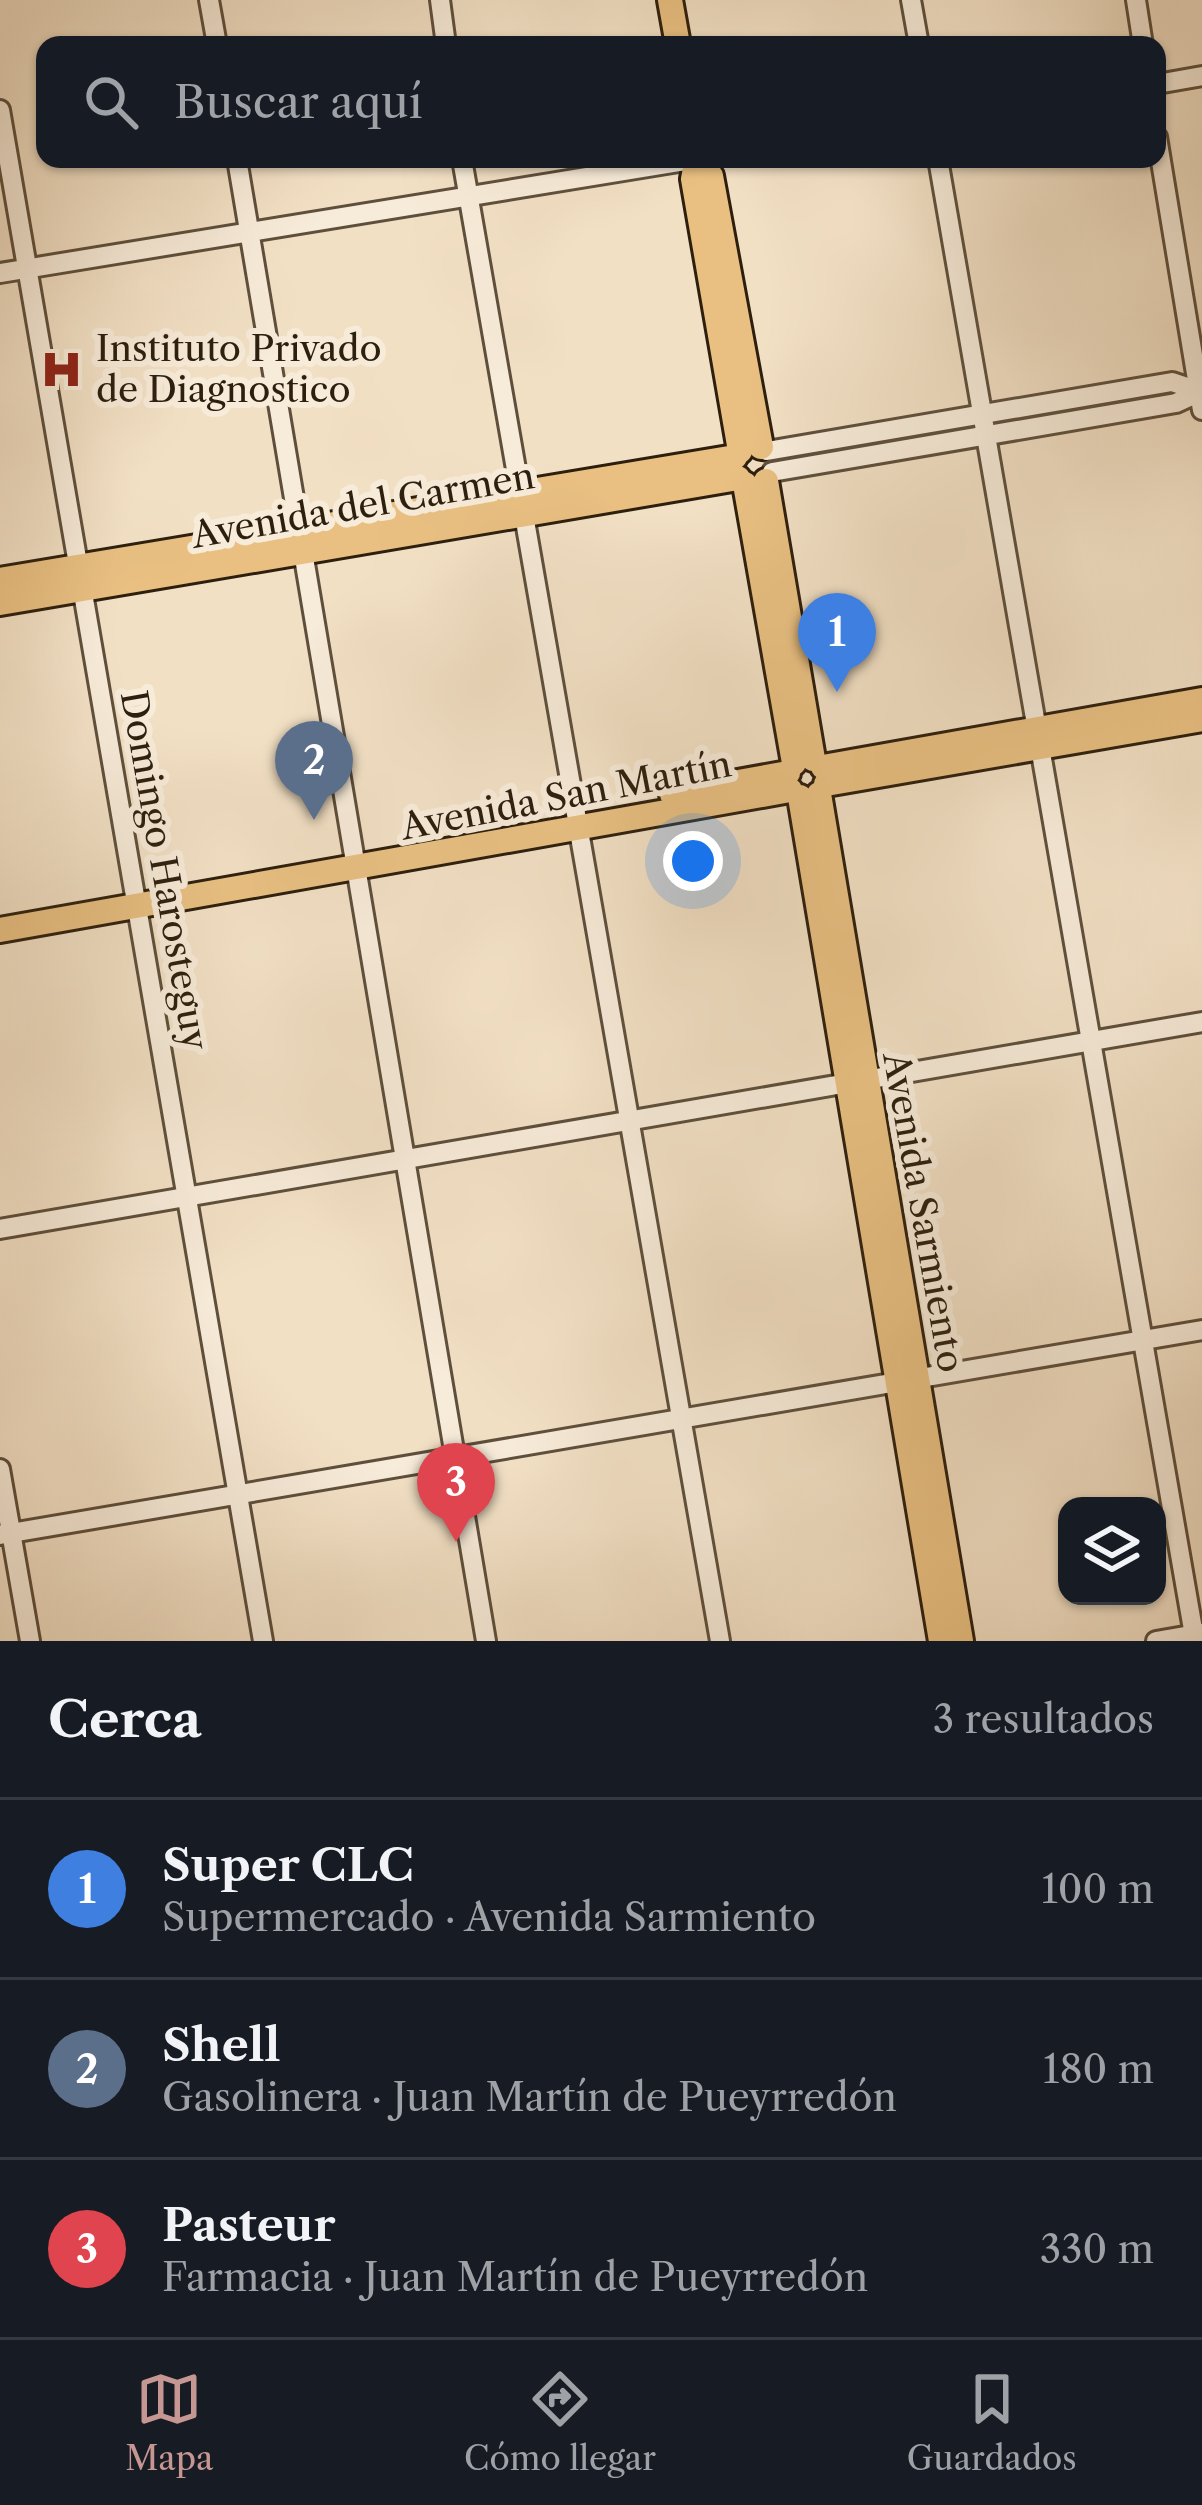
<!DOCTYPE html>
<html lang="es">
<head>
<meta charset="utf-8">
<style>
	body { margin:0; font-family:"Libre Caslon Text",serif; background:#20242c; color:#f1f3f6 }
	.controls { position:absolute; right:36px; bottom:36px; display:grid; overflow:hidden; border-radius:24px; box-shadow:0 3px 9px #0004 }
	.controls button { width:108px; height:108px; display:grid; place-items:center; padding:0; border:0; border-bottom:3px solid #363941; background:#171b24; color:#f1f3f6; font:60px sans-serif }
	.you { position:absolute; left:693px; top:861px; width:42px; height:42px; margin:-30px; border:9px solid #fff; border-radius:50%; background:#1a73e8; box-shadow:0 0 0 18px #1a73e833 }
	.badge { display:grid; place-items:center; width:78px; height:78px; border-radius:50%; background:#c59692; color:#fff; font-size:39px; font-weight:700 }
	.pin { position:absolute; translate:-50% -99px; filter:drop-shadow(0 3px 6px #0008) }
	.pin::after { content:''; position:absolute; top:63px; width:42px; height:36px; background:inherit; clip-path:polygon(0 0,100% 0,50% 100%) }
	.list { margin:0; padding:0; list-style:none }
	h2 { display:flex; justify-content:space-between; align-items:center; height:156px; margin:0; padding:0 48px; font-size:51px }
	h2 small { font-size:39px; font-weight:400; color:#9ea1a6 }
	.list li { display:grid; grid-template-columns:78px 1fr auto; gap:36px; align-items:center; box-sizing:border-box; height:180px; padding:0 48px; border-top:3px solid #363941 }
	.list b { display:block; font-size:45px; white-space:nowrap }
	.list p { margin:0; font-size:39px; white-space:nowrap; color:#9ea1a6 }
	.list em { font-size:39px; font-style:normal; color:#9ea1a6 }
	.icon { flex:none; width:66px; height:66px; fill:none; stroke:currentColor; stroke-width:2; stroke-linecap:round; stroke-linejoin:round }
	.map { position:relative; flex:none; width:1202px; height:1641px; overflow:hidden }
	.search { position:absolute; background:#171b24; box-shadow:0 3px 9px #0004; left:36px; right:36px; top:36px; height:132px; display:flex; align-items:center; gap:30px; box-sizing:border-box; padding:0 42px; border-radius:24px; color:#9ea1a6; font-size:45px }
	.sheet { height:696px; background:#171b24 }
	nav { display:flex; justify-content:space-around; align-items:center; box-sizing:border-box; height:168px; border-top:3px solid #363941; background:#171b24; font-size:33px; color:#9ea1a6 }
	nav a { display:grid; justify-items:center; gap:6px }
	nav .on { color:#c59692 }
	.map>svg:first-child { display:block }
	.green { fill:#b7c397; stroke:#727152; stroke-width:3 }
	.lines { fill:none; stroke-linecap:round; stroke-linejoin:round }
	.minor-casing { stroke:#5e4f3c; stroke-width:24 }
	.major-casing { stroke:#2d1f0e; stroke-width:30 }
	.minor { stroke:#f7ebd9; stroke-width:18 }
	.major { stroke:#e9c082; stroke-width:24 }
	.labels { text-anchor:middle; stroke-width:12; stroke-linejoin:round; paint-order:stroke }
	.poi-label { font-size:36px; fill:#2d1f0e; stroke:#f7ebd9; text-anchor:start }
	.street-label { font-size:36px; fill:#2d1f0e; stroke:#f7ebd9 }
</style>
</head>
<body>
<div class="map">
<svg width="1202" height="1641" viewBox="0 0 1202 1641">
	<rect width="100%" height="100%" fill="#f2e0c5"/>
	<filter id="stains"><feTurbulence type="fractalNoise" baseFrequency=".00167" numOctaves="4"/><feColorMatrix values="0 0 0 0 .2 0 0 0 0 .09 0 0 0 0 .02 0 0 0 .5 -.17"/></filter>
	<radialGradient id="worn" r=".72"><stop offset=".6" stop-color="#630" stop-opacity="0"/><stop offset="1" stop-color="#630" stop-opacity=".3"/></radialGradient>
	<g class="green">
		<path d="M1180,389L1182,396L999,427L997,419Z"/>
		<path d="M963,425L964,432L781,463L780,455Z"/>
	</g>
	<g class="lines">
		<defs>
			<g id="minor">
				<path d="M209,0L217,45"/>
				<path d="M440,0L446,45"/>
				<path d="M911,0L919,45"/>
				<path d="M1136,0L1143,45"/>
				<path d="M1157,84L1202,76"/>
				<path d="M0,110L263,1641"/>
				<path d="M1157,137L1202,410"/>
				<path d="M237,159L486,1641"/>
				<path d="M462,159L720,1641"/>
				<path d="M938,159L1195,1641"/>
				<path d="M0,273L697,159"/>
				<path d="M767,451L1172,382L1199,391"/>
				<path d="M772,472L1176,403L1202,391"/>
				<path d="M0,1229L1202,1022"/>
				<path d="M0,1469L30,1641"/>
				<path d="M0,1535L1202,1330"/>
				<path d="M1156,1641L1202,1633"/>
			</g>
			<g id="major">
				<path d="M670,0L678,45"/>
				<path d="M697,159L711,176L761,447"/>
				<path d="M697,159L693,179L740,451"/>
				<path d="M766,481L813,759"/>
				<path d="M745,484L794,763"/>
				<path d="M0,580L735,457"/>
				<path d="M0,603L738,478"/>
				<path d="M823,767L1202,700"/>
				<path d="M826,784L1202,719"/>
				<path d="M672,794L788,773"/>
				<path d="M819,794L961,1641"/>
				<path d="M800,797L941,1641"/>
				<path d="M0,930L790,790"/>
			</g>
		</defs>
		<use href="#minor" class="minor-casing"/>
		<use href="#major" class="major-casing"/>
		<use href="#minor" class="minor"/>
		<use href="#major" class="major"/>
	</g>
	<defs>
		<symbol id="hospital-bare" viewBox="-9 -9 18 18"><path d="M-5-5h3v3.5h4V-5h3V5h-3V1.5h-4V5h-3Z" fill="#8f2418" stroke="#f7ebd9" stroke-width="2.5" paint-order="stroke"/></symbol>
	</defs>
	<g fill-rule="evenodd">
		<use href="#hospital-bare" x="32" y="340" width="59" height="59"/>
	</g>
	<g class="labels">
		<g class="poi-label">
			<text x="96" y="361">Instituto Privado<tspan x="96" dy="41">de Diagnostico</tspan></text>
		</g>
		<g class="street-label">
			<text transform="translate(363 505) rotate(-10)" y="13">Avenida del Carmen</text>
			<text transform="translate(566 795) rotate(-11)" y="13">Avenida San Martín</text>
			<text transform="translate(165 870) rotate(80)" y="13">Domingo Harosteguy</text>
			<text transform="translate(924 1212) rotate(80)" y="13">Avenida Sarmiento</text>
		</g>
	</g>
	<rect width="100%" height="100%" filter="url(#stains)"/>
	<rect width="100%" height="100%" fill="url(#worn)"/>
</svg>
<div class="controls">
<button><svg class="icon" aria-label="layers" viewBox="0 0 24 24"><path d="M12 4l9 5-9 5-9-5zM3 14l9 5 9-5"/></svg></button>
</div>
<div class="you"></div>
<div class="pin badge" style="left:837px;top:692px;background:#3f7fe0">1</div>
<div class="pin badge" style="left:314px;top:820px;background:#5c6f8a">2</div>
<div class="pin badge" style="left:456px;top:1542px;background:#e0444e">3</div>
<div class="search"><svg class="icon" aria-label="search" viewBox="0 0 24 24"><circle cx="10" cy="10" r="6"/><path d="M15 15l6 6"/></svg>Buscar aquí</div>
</div>
<section class="sheet">
<h2>Cerca<small>3 resultados</small></h2>
<ul class="list">
<li><span class="badge" style="background:#3f7fe0">1</span><div><b>Super CLC</b><p>Supermercado · Avenida Sarmiento</p></div><em>100 m</em></li>
<li><span class="badge" style="background:#5c6f8a">2</span><div><b>Shell</b><p>Gasolinera · Juan Martín de Pueyrredón</p></div><em>180 m</em></li>
<li><span class="badge" style="background:#e0444e">3</span><div><b>Pasteur</b><p>Farmacia · Juan Martín de Pueyrredón</p></div><em>330 m</em></li>
</ul>
</section>
<nav>
<a class="on"><svg class="icon" aria-label="map" viewBox="0 0 24 24"><path d="M3 6l6-2 6 2 6-2v14l-6 2-6-2-6 2zM9 4v14M15 6v14"/></svg>Mapa</a>
<a><svg class="icon" aria-label="directions" viewBox="0 0 24 24"><path d="M12 3l9 9-9 9-9-9zM9 14v-3h6M13 9l2 2-2 2"/></svg>Cómo llegar</a>
<a><svg class="icon" aria-label="saved" viewBox="0 0 24 24"><path d="M7 4h10v16l-5-4-5 4z"/></svg>Guardados</a>
</nav>
</body>
</html>
